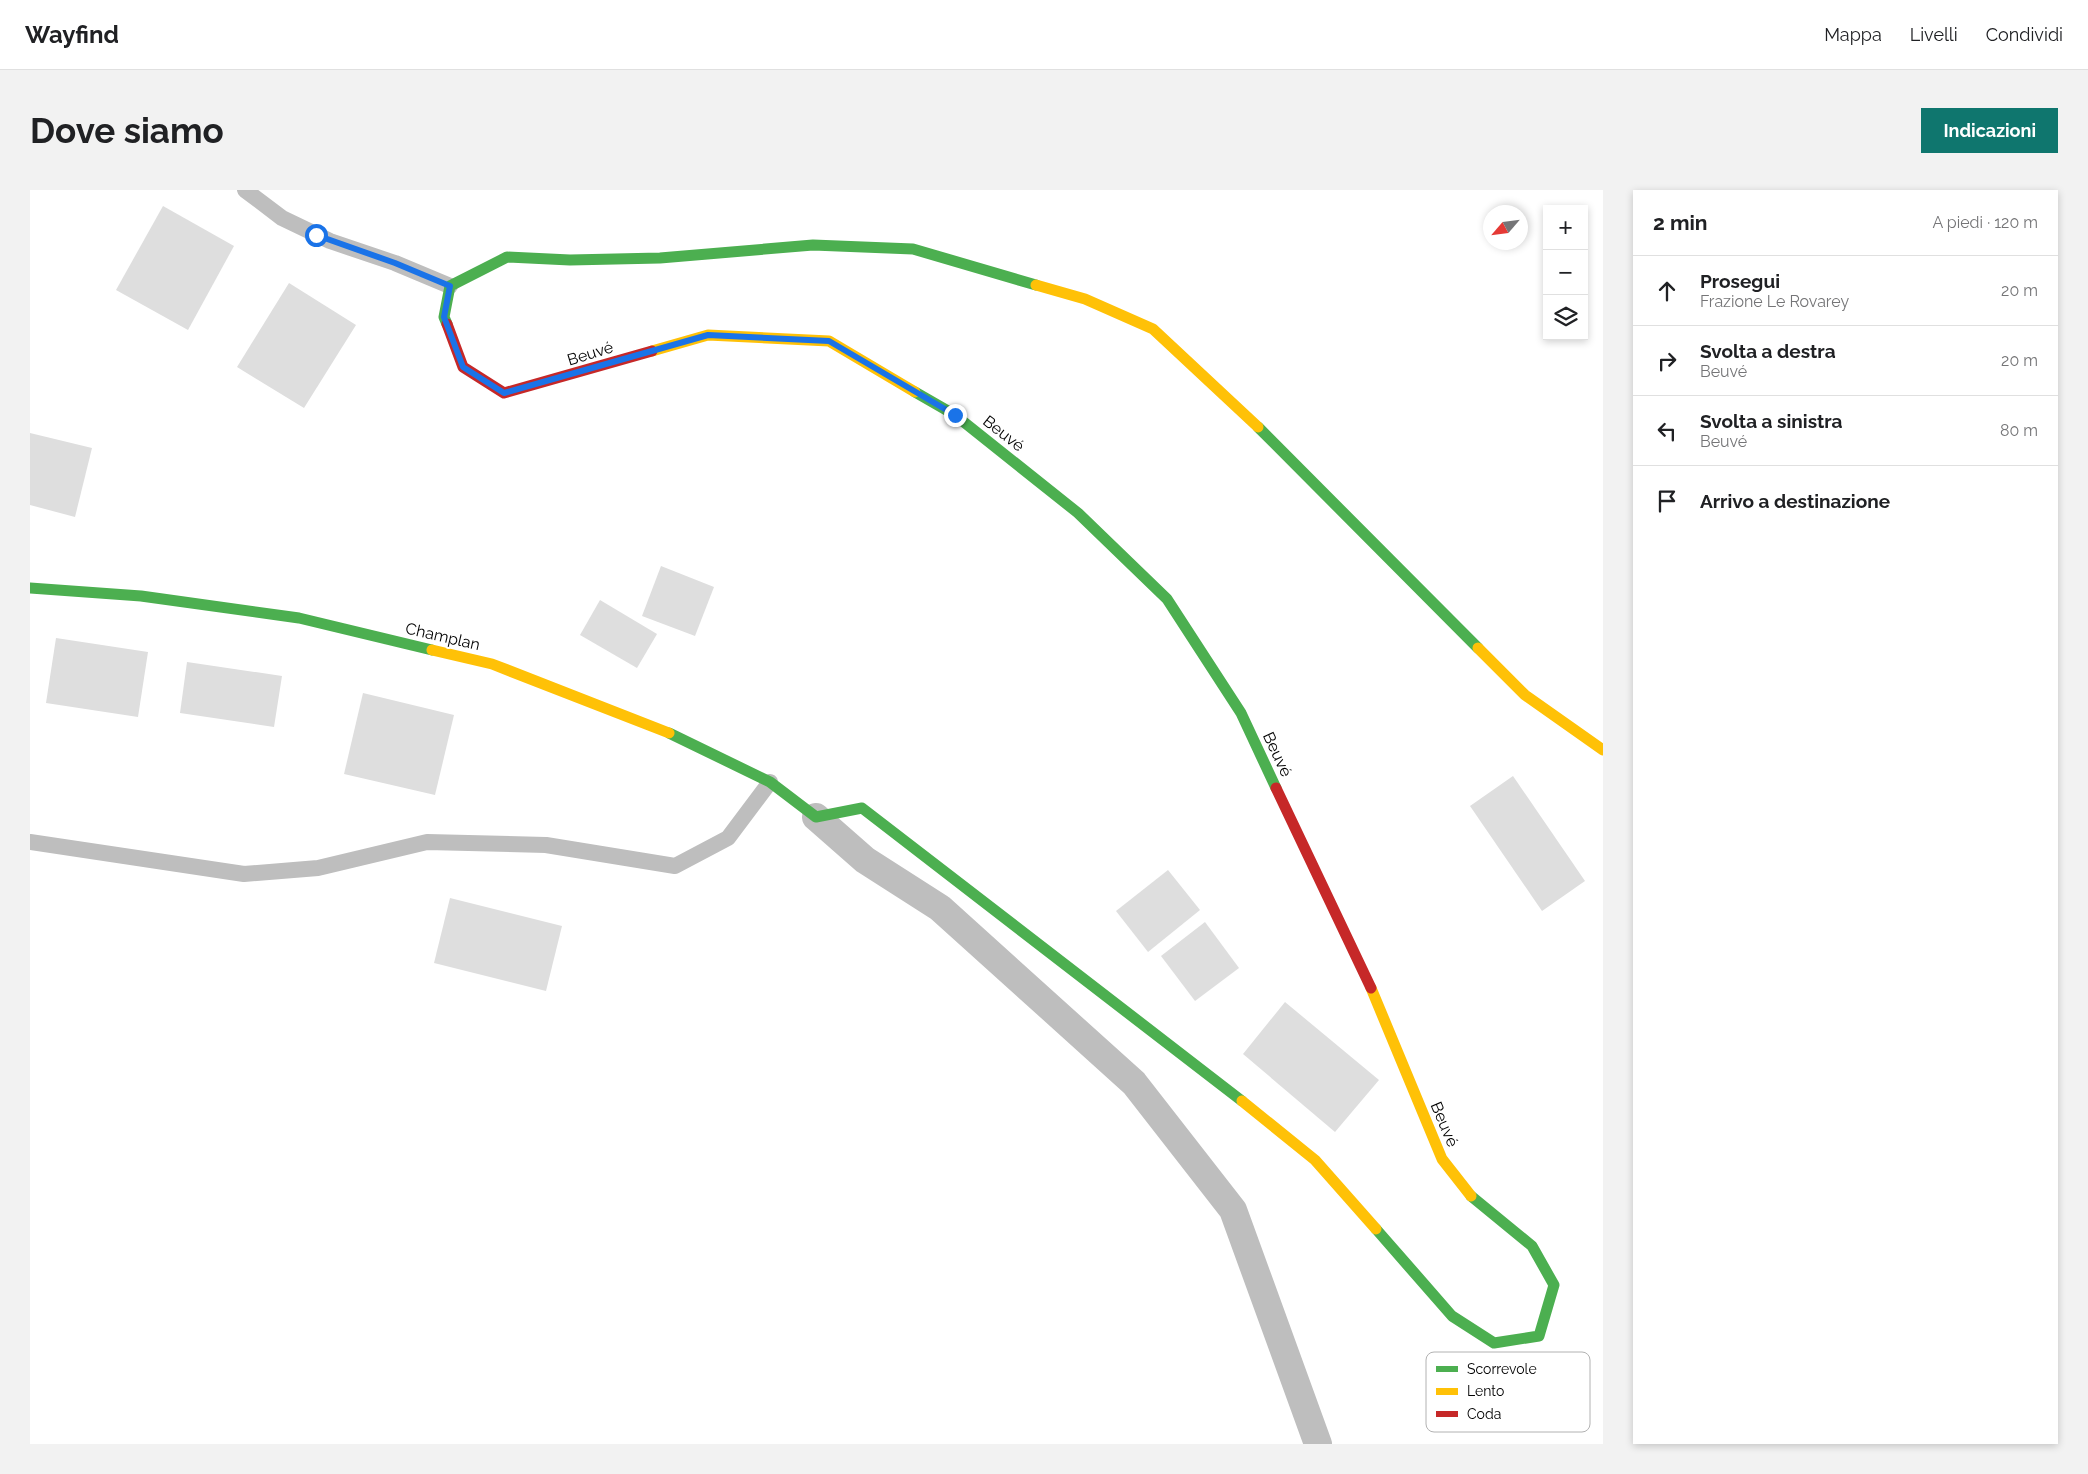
<!DOCTYPE html>
<html lang="it">
<head>
<meta charset="utf-8">
<style>
	body { margin:0; font-family:Raleway,sans-serif; background:#f2f2f2; color:#202124 }
	.controls { position:absolute; right:15px; top:15px; display:grid; overflow:hidden; border-radius:0px; box-shadow:0 2px 8px #0003 }
	.controls button { width:45px; height:45px; display:grid; place-items:center; padding:0; border:0; border-bottom:1px solid #e0e0e0; background:#fff; color:#202124; font:25px sans-serif }
	.compass { position:absolute; left:1453px; top:15px; width:45px; height:45px; border-radius:50%; background:#fff; box-shadow:0 2px 8px #0003; rotate:242deg }
	.stop { position:absolute; width:15px; height:15px; margin:-11px; border:4px solid #1a73e8; border-radius:50%; background:#fff }
	.stop.end { background:#1a73e8; border-color:#fff; box-shadow:0 1px 5px #0008 }
	.list { margin:0; padding:0; list-style:none }
	h2 { display:flex; justify-content:space-between; align-items:center; height:65px; margin:0; padding:0 20px; font-size:21px }
	h2 small { font-size:16px; font-weight:400; color:#757577 }
	.list li { display:grid; grid-template-columns:32px 1fr auto; gap:15px; align-items:center; box-sizing:border-box; height:70px; padding:0 20px; border-top:1px solid #e0e0e0 }
	.list b { display:block; font-size:19px; white-space:nowrap }
	.list p { margin:0; font-size:16px; white-space:nowrap; color:#757577 }
	.list em { font-size:16px; font-style:normal; color:#757577 }
	.icon { flex:none; width:28px; height:28px; fill:none; stroke:currentColor; stroke-width:2; stroke-linecap:round; stroke-linejoin:round }
	.map { position:relative; flex:none; width:1573px; height:1254px; overflow:hidden; border-radius:0px }
	header { display:flex; align-items:center; gap:30px; box-sizing:border-box; height:70px; padding:0 25px; background:#fff; border-bottom:1px solid #e0e0e0 }
	header strong { font-size:24px }
	nav { display:flex; gap:28px; margin-inline-start:auto; font-size:18px }
	.intro { display:flex; align-items:center; justify-content:space-between; box-sizing:border-box; height:120px; padding:0 30px }
	h1 { margin:0; font-size:35px }
	.button { padding:12px 22px; border-radius:0px; background:#0f766e; color:#fff; font-size:18px; font-weight:700 }
	main { display:flex; gap:30px; padding:0 30px }
	aside { flex:1; background:#fff; border-radius:0px; box-shadow:0 2px 8px #0003 }
	.map>svg:first-child { display:block }
	.building { fill:#dedede }
	.lines { fill:none; stroke-linecap:round; stroke-linejoin:round }
	.lane { stroke:#bebebe; stroke-width:16 }
	.street { stroke:#bebebe; stroke-width:28 }
	.fast { stroke:#4caf50; stroke-width:11 }
	.slow { stroke:#ffc107; stroke-width:11 }
	.jam { stroke:#c62828; stroke-width:11 }
	.route { stroke:#1a73e8; stroke-width:6 }
	.labels { text-anchor:middle; stroke-width:4; stroke-linejoin:round; paint-order:stroke }
	.street-label { font-size:16px; fill:#000; stroke:#fff }
	.key { fill:#fff; stroke:#b2b2b2; stroke-width:1 }
	.key-label { font-size:14px; fill:#000 }
</style>
</head>
<body>
<header>
<strong>Wayfind</strong>
<nav><a>Mappa</a><a>Livelli</a><a>Condividi</a></nav>
</header>
<div class="intro"><h1>Dove siamo</h1><a class="button">Indicazioni</a></div>
<main>
<div class="map">
<svg width="1573" height="1254" viewBox="0 0 1573 1254">
	<rect width="100%" height="100%" fill="#fff"/>
	<g class="building">
		<path d="M133,16L204,56L158,140L86,100Z"/>
		<path d="M259,93L326,135L274,218L207,177Z"/>
		<path d="M0,243L62,258L45,327L0,315Z"/>
		<path d="M631,376L684,397L665,446L612,426Z"/>
		<path d="M570,410L627,444L607,478L550,445Z"/>
		<path d="M26,448L118,462L108,527L16,513Z"/>
		<path d="M157,472L252,486L244,537L150,523Z"/>
		<path d="M333,503L424,525L405,605L314,584Z"/>
		<path d="M1483,586L1555,691L1512,721L1440,616Z"/>
		<path d="M1138,680L1170,720L1118,762L1086,721Z"/>
		<path d="M420,708L532,736L516,801L404,773Z"/>
		<path d="M1175,732L1209,778L1165,811L1131,766Z"/>
		<path d="M1255,812L1349,890L1305,942L1213,864Z"/>
	</g>
	<g class="lines">
		<g class="lane">
			<path d="M215,0L252,28L300,51L365,73L420,96"/>
			<path d="M0,652L214,684L288,678L397,652L516,655L645,676L698,648L740,592"/>
		</g>
		<path class="street" d="M786,627L835,670L910,718L1104,893L1203,1020L1288,1254"/>
		<g class="fast">
			<path d="M417,134L414,127L420,96L477,67L540,70L630,68L783,55L883,59L1006,95"/>
			<path d="M885,202L925,225L1048,323L1137,409L1211,523L1246,598"/>
			<path d="M1228,237L1448,458"/>
			<path d="M0,398L111,406L269,428L402,460"/>
			<path d="M639,543L740,592L786,627L832,618L1212,911"/>
			<path d="M1346,1039L1422,1126L1464,1153L1509,1146L1524,1095L1502,1056L1441,1006"/>
		</g>
		<g class="slow">
			<path d="M1006,95L1055,109L1123,139L1228,237"/>
			<path d="M622,161L678,145L799,151L885,202"/>
			<path d="M1448,458L1495,505L1573,560"/>
			<path d="M402,460L462,474L639,543"/>
			<path d="M1341,798L1412,969L1441,1006"/>
			<path d="M1212,911L1285,970L1346,1039"/>
		</g>
		<g class="jam">
			<path d="M417,134L433,177L474,203L622,161"/>
			<path d="M1246,598L1341,798"/>
		</g>
	</g>
	<g class="lines">
		<path class="route" d="M286,45L365,73L420,96L414,127L433,177L474,203L678,145L799,151L925,225"/>
	</g>
	<g class="labels">
		<g class="street-label">
			<text transform="translate(560 163) rotate(-17)" y="6">Beuvé</text>
			<text transform="translate(974 243) rotate(38)" y="6">Beuvé</text>
			<text transform="translate(413 446) rotate(13)" y="6">Champlan</text>
			<text transform="translate(1248 564) rotate(65)" y="6">Beuvé</text>
			<text transform="translate(1415 934) rotate(67)" y="6">Beuvé</text>
		</g>
	</g>
	<rect x="1396" y="1162" width="164" height="80" rx="8" class="key"/>
	<rect x="1406" y="1176" width="22" height="6" fill="#4caf50"/>
	<rect x="1406" y="1198" width="22" height="7" fill="#ffc107"/>
	<rect x="1406" y="1221" width="22" height="6" fill="#c62828"/>
	<g class="key-label">
		<text x="1437" y="1184">Scorrevole</text>
		<text x="1437" y="1206">Lento</text>
		<text x="1437" y="1229">Coda</text>
	</g>
</svg>
<div class="controls">
<button>+</button>
<button>−</button>
<button><svg class="icon" aria-label="layers" viewBox="0 0 24 24"><path d="M12 4l9 5-9 5-9-5zM3 14l9 5 9-5"/></svg></button>
</div>
<svg class="compass" viewBox="-18 -18 36 36"><path d="M0-13l5 13h-10z" fill="#e53935"/><path d="M0 13l5-13h-10z" fill="#757577"/></svg>
<div class="stop" style="left:286px;top:45px"></div>
<div class="stop end" style="left:925px;top:225px"></div>
</div>
<aside>
<h2>2 min<small>A piedi · 120 m</small></h2>
<ul class="list">
<li><svg class="icon" aria-label="ahead" viewBox="0 0 24 24"><path d="M12 20V5M6 11l6-6 6 6"/></svg><div><b>Prosegui</b><p>Frazione Le Rovarey</p></div><em>20 m</em></li>
<li><svg class="icon" aria-label="right" viewBox="0 0 24 24"><path d="M7 20v-9h11M14 6l5 5-5 5"/></svg><div><b>Svolta a destra</b><p>Beuvé</p></div><em>20 m</em></li>
<li><svg class="icon" aria-label="left" viewBox="0 0 24 24"><path d="M17 20v-9H6M10 6l-5 5 5 5"/></svg><div><b>Svolta a sinistra</b><p>Beuvé</p></div><em>80 m</em></li>
<li><svg class="icon" aria-label="arrive" viewBox="0 0 24 24"><path d="M6 21V4h12l-3 4 3 4H6"/></svg><div><b>Arrivo a destinazione</b></div></li>
</ul>
</aside>
</main>
</body>
</html>
